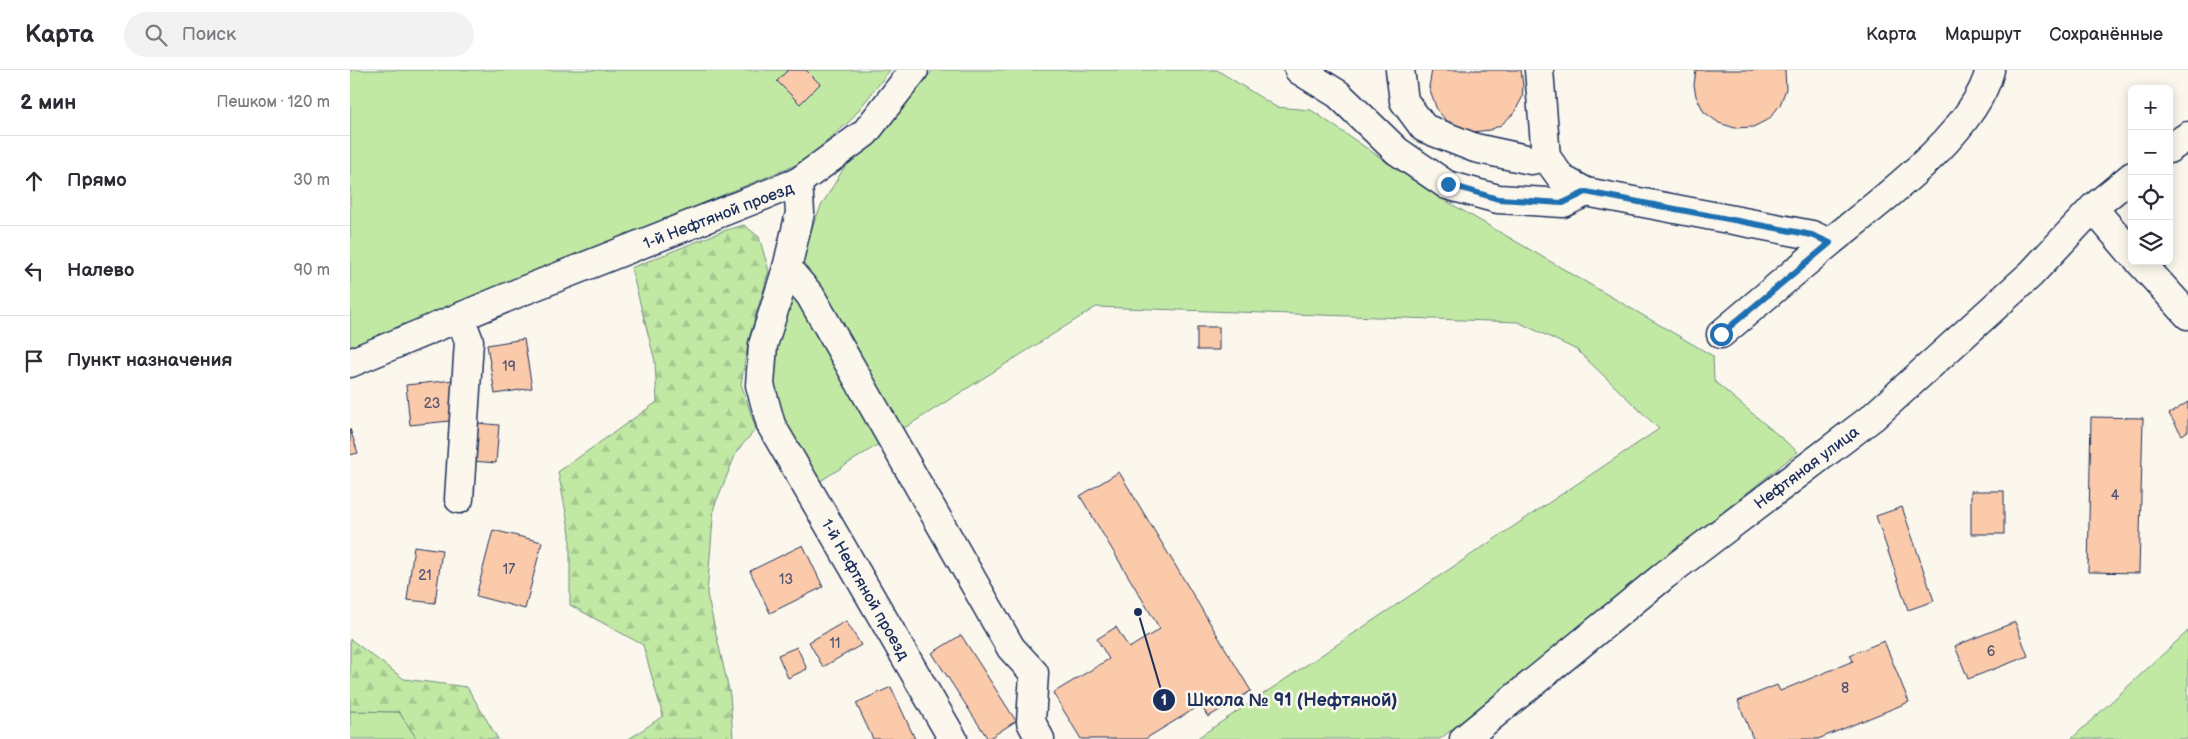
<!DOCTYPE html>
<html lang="ru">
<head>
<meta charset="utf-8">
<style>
	body { margin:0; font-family:"Balsamiq Sans",sans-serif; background:#f2f2f3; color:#2b2b33 }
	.controls { position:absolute; right:15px; top:15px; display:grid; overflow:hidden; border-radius:8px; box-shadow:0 2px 12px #0003 }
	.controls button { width:45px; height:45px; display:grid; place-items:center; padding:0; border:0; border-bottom:1px solid #e1e1e2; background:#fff; color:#2b2b33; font:25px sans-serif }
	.stop { position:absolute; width:15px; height:15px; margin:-11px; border:4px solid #1f6fb2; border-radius:50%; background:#fff }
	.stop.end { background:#1f6fb2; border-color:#fff; box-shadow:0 1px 5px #0008 }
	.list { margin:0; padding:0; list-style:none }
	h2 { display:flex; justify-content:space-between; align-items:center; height:65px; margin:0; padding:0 20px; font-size:21px }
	h2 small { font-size:16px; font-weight:400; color:#7c7c81 }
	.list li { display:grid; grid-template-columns:32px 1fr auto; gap:15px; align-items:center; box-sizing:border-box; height:90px; padding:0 20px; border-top:1px solid #e1e1e2 }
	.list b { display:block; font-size:19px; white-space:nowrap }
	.list em { font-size:16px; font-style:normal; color:#7c7c81 }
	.icon { flex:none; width:28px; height:28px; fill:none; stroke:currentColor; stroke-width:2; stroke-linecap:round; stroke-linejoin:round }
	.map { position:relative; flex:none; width:1838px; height:669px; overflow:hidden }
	header { display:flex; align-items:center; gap:30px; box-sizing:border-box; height:70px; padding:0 25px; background:#fff; border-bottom:1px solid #e1e1e2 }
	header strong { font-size:24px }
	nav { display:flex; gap:28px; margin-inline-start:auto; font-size:18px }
	.search { width:350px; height:45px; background:#f2f2f3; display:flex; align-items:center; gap:12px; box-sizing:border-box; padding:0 18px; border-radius:28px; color:#7c7c81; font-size:19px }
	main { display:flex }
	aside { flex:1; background:#fff }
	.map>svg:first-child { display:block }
	.grass { fill:#c2e9a4; stroke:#6e8c81 }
	.forest { fill:url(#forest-firs); stroke:#6e8c81 }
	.building { fill:#fbcaab; stroke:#1b2f5e }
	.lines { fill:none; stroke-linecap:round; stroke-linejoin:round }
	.minor-casing { stroke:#1b2f5e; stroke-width:31 }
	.minor { stroke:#fbf7ec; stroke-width:28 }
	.route { stroke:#1f6fb2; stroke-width:6 }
	.labels { text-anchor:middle; stroke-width:5; stroke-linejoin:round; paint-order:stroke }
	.number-label { font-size:14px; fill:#535671 }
	.street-label { font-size:16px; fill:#1b2f5e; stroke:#fbf7ec }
	.leader { fill:none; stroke:#1b2f5e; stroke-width:2 }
	.callout-dot { fill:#1b2f5e; stroke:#fbf7ec; stroke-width:2 }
	.mark-label { font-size:15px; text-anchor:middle; font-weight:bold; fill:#fff }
	.callout-label { font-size:18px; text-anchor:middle; font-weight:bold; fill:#1b2f5e; stroke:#fbf7ec; stroke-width:5; stroke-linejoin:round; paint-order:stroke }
</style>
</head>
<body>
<header>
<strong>Карта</strong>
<div class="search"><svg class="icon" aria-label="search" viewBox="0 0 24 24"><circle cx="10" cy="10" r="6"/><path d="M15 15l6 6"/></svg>Поиск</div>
<nav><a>Карта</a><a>Маршрут</a><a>Сохранённые</a></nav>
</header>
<main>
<aside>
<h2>2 мин<small>Пешком · 120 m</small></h2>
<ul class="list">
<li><svg class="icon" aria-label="ahead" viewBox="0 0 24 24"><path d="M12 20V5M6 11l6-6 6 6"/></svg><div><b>Прямо</b></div><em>30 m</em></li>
<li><svg class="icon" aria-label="left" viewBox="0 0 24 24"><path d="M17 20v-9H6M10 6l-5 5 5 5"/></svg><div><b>Налево</b></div><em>90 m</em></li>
<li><svg class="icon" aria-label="arrive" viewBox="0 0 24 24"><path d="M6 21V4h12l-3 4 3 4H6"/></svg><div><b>Пункт назначения</b></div></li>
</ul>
</aside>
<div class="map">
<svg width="1838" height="669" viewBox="0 0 1838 669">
	<defs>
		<pattern id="forest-firs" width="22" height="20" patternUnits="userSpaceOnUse" patternTransform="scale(1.25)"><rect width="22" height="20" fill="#c2e9a4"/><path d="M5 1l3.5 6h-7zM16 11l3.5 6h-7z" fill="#a6c890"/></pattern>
	</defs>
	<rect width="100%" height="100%" fill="#fbf7ec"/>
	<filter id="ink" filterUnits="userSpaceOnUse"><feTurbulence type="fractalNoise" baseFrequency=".02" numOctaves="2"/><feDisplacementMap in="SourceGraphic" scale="10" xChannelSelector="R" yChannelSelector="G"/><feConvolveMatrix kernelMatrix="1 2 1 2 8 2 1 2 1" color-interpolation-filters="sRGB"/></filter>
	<g filter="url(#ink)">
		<g class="grass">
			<path d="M0,0H540L500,51L453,92L0,279Z"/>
			<path d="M583,0H867L926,37L961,40L1079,121L1363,286L1364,311L1448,382L1090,669H846L1309,359L1227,280L1168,252L746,237L464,415L427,351L421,275L433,230L471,136L494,98L528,68Z"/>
			<path d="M1838,561V669H1721Z"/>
			<path d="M0,641L49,642L67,669H0Z"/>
		</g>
		<g class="forest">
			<path d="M394,155L409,167L419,201L399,268L391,314L406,359L387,381L364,437L357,524L380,625L383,669H279L313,646L293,575L220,535V463L208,402L307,332L305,291L281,198L373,161Z"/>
			<path d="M0,569L54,609L117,617L148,669H67L49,642L0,641Z"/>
		</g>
		<g class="building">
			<path d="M438,0H456L470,14L450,34L427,11Z"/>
			<path d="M1082,0H1171L1173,16L1172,28L1164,43L1151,55L1140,60L1122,62L1099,53L1087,40L1079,17Z"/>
			<path d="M1435,0L1436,19L1430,35L1419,49L1403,57L1385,58L1369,53L1354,42L1346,26L1344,15L1346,0Z"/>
			<rect x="847" y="257" width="22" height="23"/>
			<path d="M174,269L182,318L145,324L137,275Z"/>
			<path d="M104,310L109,350L60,355L56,315Z"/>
			<path d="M1838,332V361L1832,365L1819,344Z"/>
			<path d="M1741,347L1793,348L1789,503L1738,502Z"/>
			<path d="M126,353L149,355L146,393L123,391Z"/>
			<path d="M0,359L8,383L0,385Z"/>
			<path d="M769,402L901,621L858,647L851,635L795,669H731L703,623L759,589L747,569L766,557L779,578L810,559L730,426Z"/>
			<rect x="1621" y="421" width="33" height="43"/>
			<path d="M1552,437L1584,531L1558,540L1526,446Z"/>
			<path d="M143,460L192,472L175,539L126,526Z"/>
			<path d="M453,475L473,517L420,543L400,501Z"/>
			<path d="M64,476L92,480L85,533L57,530Z"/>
			<path d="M496,551L511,575L473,597L459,572Z"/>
			<path d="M1665,552L1678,586L1618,609L1605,576Z"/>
			<path d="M611,565L666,651L638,669L582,583Z"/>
			<path d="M1534,571L1559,632L1468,669H1403L1388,631L1427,615L1430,621L1503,591L1500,585Z"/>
			<path d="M447,577L457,599L438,608L428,585Z"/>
			<path d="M541,617L565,669H523L506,633Z"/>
		</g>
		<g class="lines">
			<defs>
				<g id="minor">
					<path d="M949,0L988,24L1047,81L1097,115L1148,129L1213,133L1236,122"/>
					<path d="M1050,0L1054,31L1074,58L1125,78L1181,90L1196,87"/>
					<path d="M1189,0L1196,87L1212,109L1236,122L1462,165L1479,173"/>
					<path d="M1819,79L1838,66"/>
					<path d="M448,112L450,143L437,198L413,275L410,315L421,355L603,669"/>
					<path d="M1743,138L1782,184"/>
					<path d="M1789,191L1838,245"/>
					<path d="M437,198L460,225L661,578L684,603L681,652L690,669"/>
					<path d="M1371,264C1407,234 1443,203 1479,173C1529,132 1624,64 1640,0"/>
					<path d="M0,293L170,222L448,112L515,63L564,0"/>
					<path d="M109,429L119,271L110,247"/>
					<path d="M1114,669L1315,505L1523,347L1681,204L1743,138L1782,106"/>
				</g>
			</defs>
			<use href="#minor" class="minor-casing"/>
			<use href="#minor" class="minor"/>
		</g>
	</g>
	<g class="lines" filter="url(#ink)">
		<path class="route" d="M1098,114L1148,129L1213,133L1236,122L1462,165L1480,173L1371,264"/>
	</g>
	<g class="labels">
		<g class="number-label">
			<text x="159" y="301">19</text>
			<text x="82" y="338">23</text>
			<text x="1765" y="430">4</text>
			<text x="159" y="504">17</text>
			<text x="75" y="510">21</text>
			<text x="436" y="514">13</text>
			<text x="485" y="578">11</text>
			<text x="1641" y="586">6</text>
			<text x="1495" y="623">8</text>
		</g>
		<g class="street-label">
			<text transform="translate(368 145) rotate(-21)" y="6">1-й Нефтяной проезд</text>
			<text transform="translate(1456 397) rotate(-37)" y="6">Нефтяная улица</text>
			<text transform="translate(516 519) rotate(60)" y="6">1-й Нефтяной проезд</text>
		</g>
	</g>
	<path class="leader" d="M788 542L814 630"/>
	<g class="callout-dot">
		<circle cx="788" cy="542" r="5"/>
		<circle cx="814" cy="630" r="12"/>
	</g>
	<g class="mark-label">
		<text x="814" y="635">1</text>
	</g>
	<g class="callout-label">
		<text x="942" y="636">Школа № 91 (Нефтяной)</text>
	</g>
</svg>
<div class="controls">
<button>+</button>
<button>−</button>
<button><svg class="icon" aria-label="locate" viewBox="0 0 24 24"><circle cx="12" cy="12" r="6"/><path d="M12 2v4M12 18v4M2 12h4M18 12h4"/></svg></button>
<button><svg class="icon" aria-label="layers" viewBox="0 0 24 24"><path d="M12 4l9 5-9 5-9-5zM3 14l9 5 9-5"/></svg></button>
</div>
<div class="stop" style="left:1371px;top:264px"></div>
<div class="stop end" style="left:1098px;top:114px"></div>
</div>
</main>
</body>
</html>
